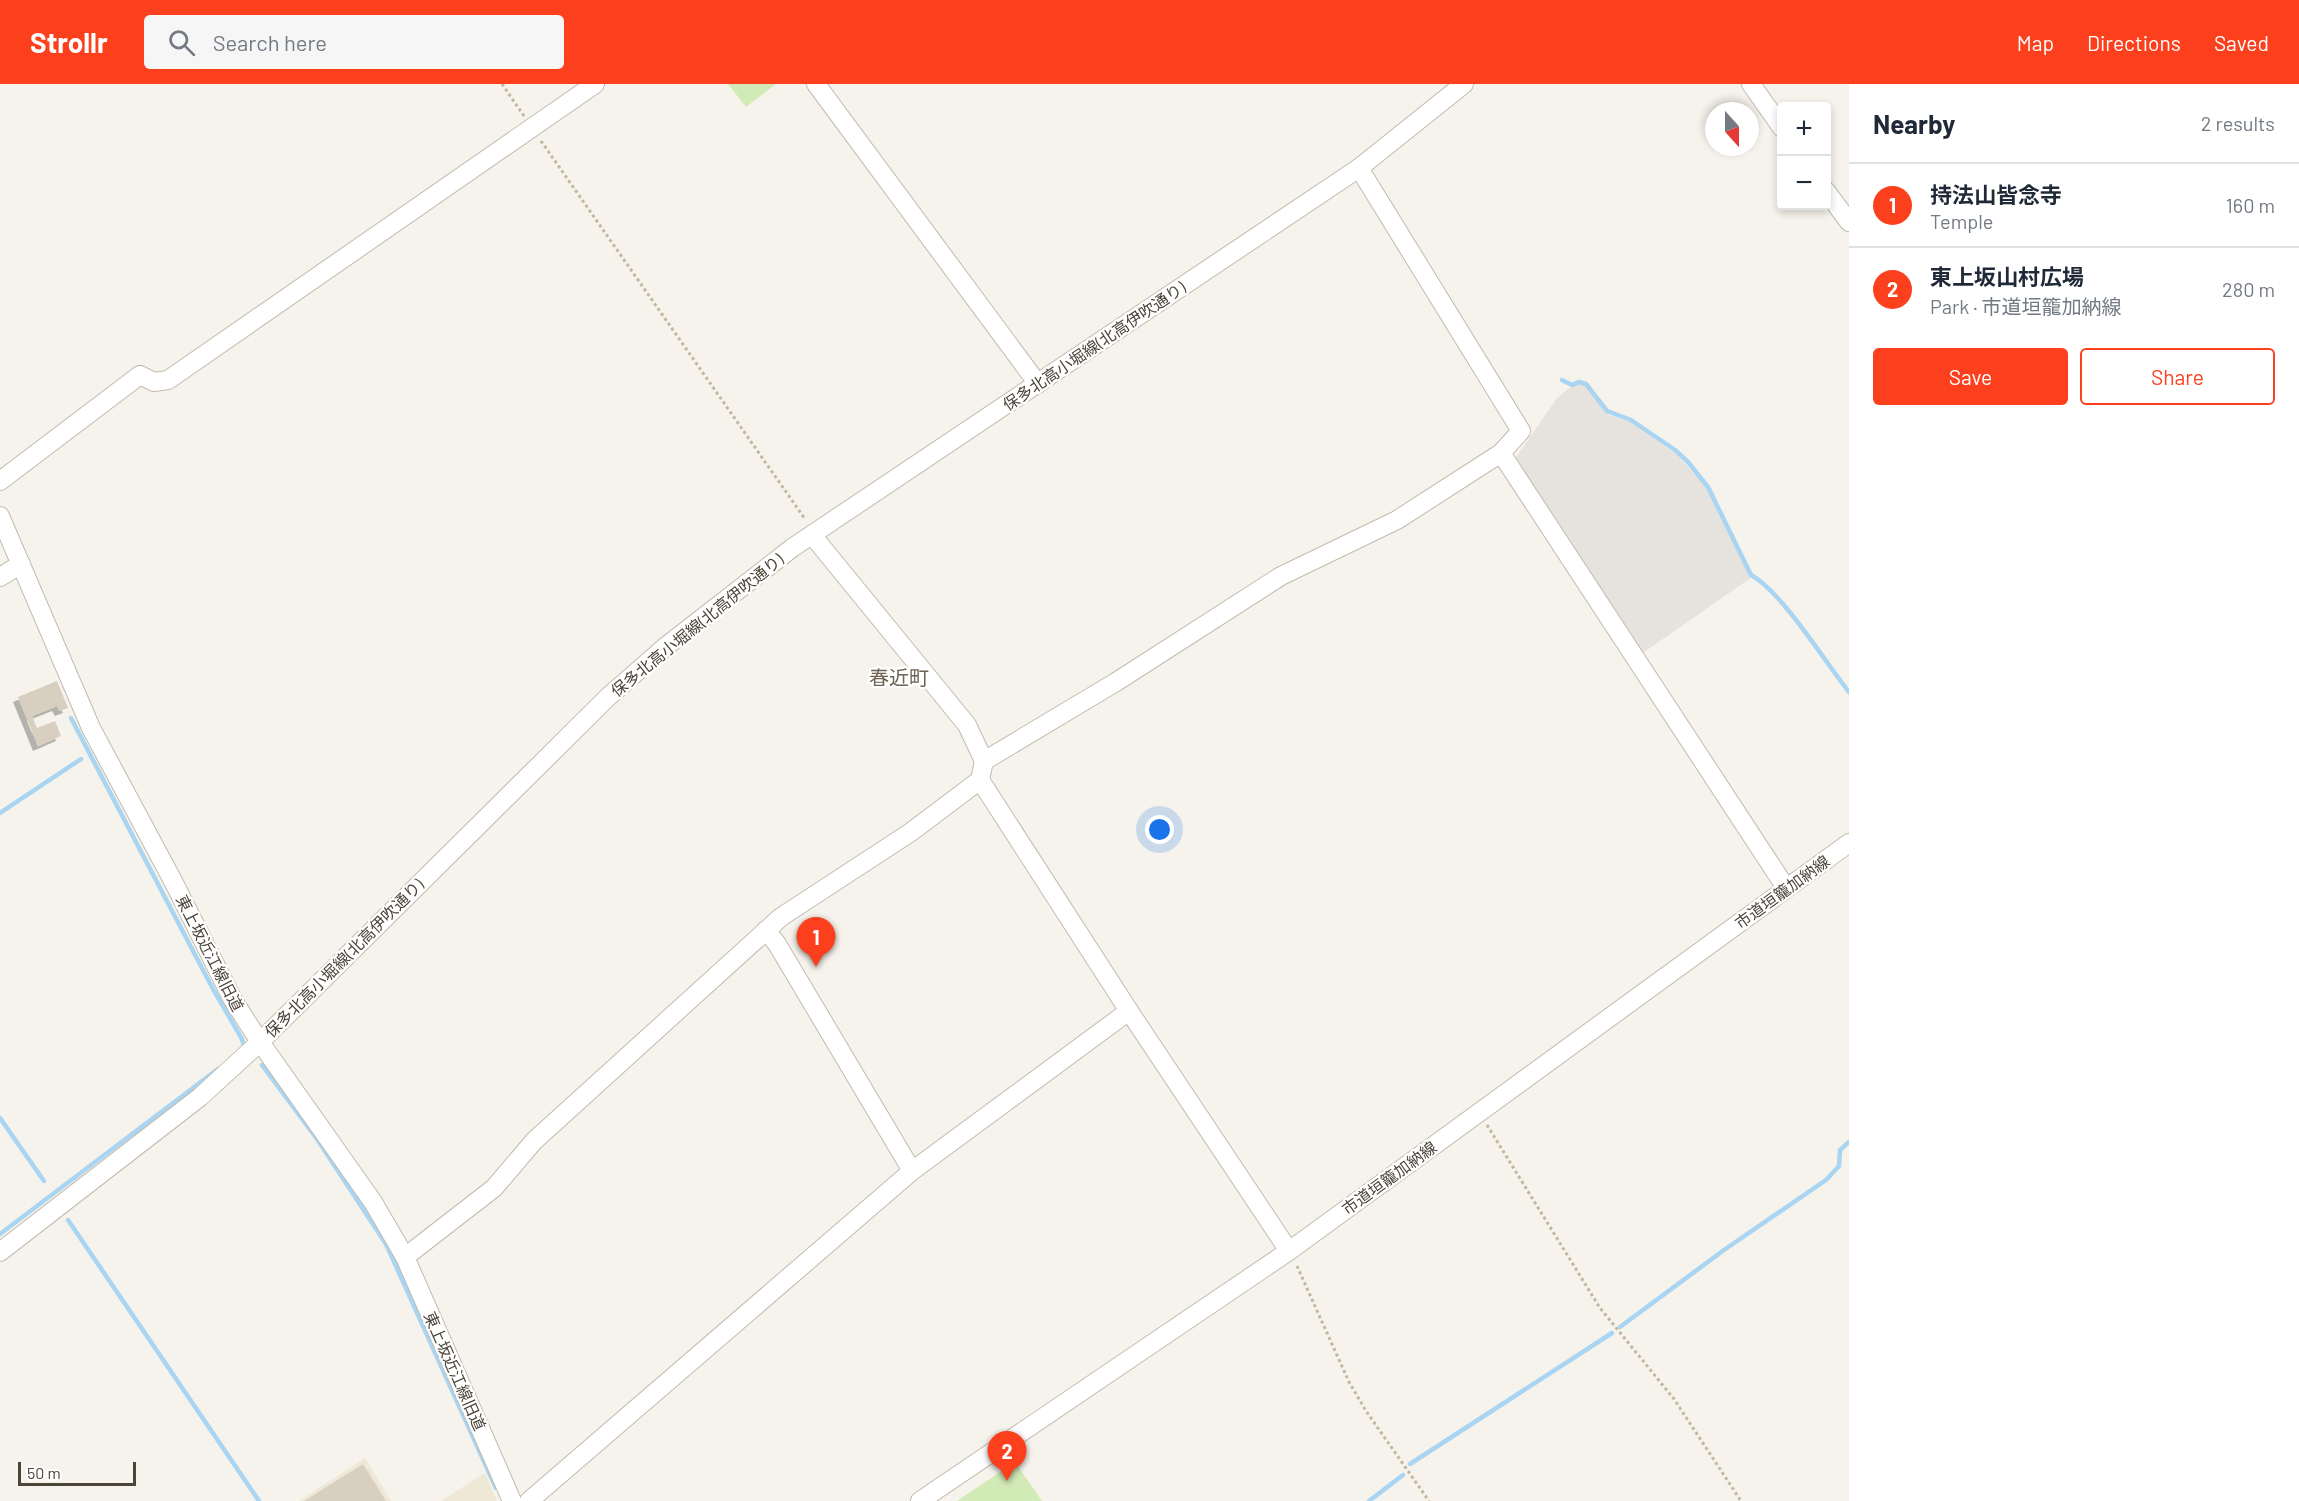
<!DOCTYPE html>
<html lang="en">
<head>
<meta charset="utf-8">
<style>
	body { margin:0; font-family:Barlow,"Noto Sans JP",sans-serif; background:#f6f6f7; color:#1f2937 }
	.controls { position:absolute; right:18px; top:18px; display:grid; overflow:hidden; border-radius:6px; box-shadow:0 3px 9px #0003 }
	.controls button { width:54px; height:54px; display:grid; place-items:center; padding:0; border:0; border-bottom:2px solid #e0e1e3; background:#fff; color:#1f2937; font:30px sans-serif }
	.compass { position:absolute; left:1705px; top:18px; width:54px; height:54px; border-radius:50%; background:#fff; box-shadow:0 3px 9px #0003; rotate:159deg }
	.scale { position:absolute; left:18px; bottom:15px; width:118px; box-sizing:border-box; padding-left:6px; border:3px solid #4b4439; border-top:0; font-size:16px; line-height:21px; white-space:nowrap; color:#4b4439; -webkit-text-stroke:4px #fff; paint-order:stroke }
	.you { position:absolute; left:1160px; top:746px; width:21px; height:21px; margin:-15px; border:4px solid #fff; border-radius:50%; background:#1a73e8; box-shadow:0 0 0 9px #1a73e833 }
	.badge { display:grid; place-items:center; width:39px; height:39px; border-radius:50%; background:#fc3f1d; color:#fff; font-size:20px; font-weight:700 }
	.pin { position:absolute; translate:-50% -50px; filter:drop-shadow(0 2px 3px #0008) }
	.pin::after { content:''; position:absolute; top:32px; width:21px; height:18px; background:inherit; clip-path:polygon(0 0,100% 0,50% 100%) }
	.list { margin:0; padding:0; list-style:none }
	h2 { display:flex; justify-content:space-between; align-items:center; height:78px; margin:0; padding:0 24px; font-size:26px }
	h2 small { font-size:20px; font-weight:400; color:#747a83 }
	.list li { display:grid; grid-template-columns:39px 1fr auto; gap:18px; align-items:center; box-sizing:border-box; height:84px; padding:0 24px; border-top:2px solid #e0e1e3 }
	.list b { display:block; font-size:22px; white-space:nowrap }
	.list p { margin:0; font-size:20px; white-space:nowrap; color:#747a83 }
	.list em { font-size:20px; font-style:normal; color:#747a83 }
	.actions { display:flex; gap:12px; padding:18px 24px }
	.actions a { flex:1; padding:14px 0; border:2px solid #fc3f1d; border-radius:6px; text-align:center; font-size:21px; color:#fc3f1d }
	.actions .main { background:#fc3f1d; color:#fff }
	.icon { flex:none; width:33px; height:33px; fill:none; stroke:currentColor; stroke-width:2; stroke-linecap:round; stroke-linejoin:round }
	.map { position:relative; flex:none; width:1849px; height:1417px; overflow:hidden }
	header { display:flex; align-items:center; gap:36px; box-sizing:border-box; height:84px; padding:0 30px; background:#fc3f1d; color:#fff }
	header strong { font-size:28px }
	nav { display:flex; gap:33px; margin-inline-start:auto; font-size:21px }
	.search { width:420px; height:54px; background:#f6f6f7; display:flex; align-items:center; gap:15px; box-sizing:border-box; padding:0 21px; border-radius:6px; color:#747a83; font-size:22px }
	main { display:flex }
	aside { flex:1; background:#fff }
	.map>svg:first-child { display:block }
	.industrial { fill:#e6e2dd }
	.education { fill:#efe8d6 }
	.green { fill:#d2eab5 }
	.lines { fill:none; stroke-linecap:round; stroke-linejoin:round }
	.stream { stroke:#a9d4f2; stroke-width:4.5 }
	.building { fill:#d8cfc1; filter:url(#shadow) }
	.minor-casing { stroke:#c2bbae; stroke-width:20 }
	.path { stroke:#c4b79f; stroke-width:3; stroke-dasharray:3 3; stroke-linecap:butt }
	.minor { stroke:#fff; stroke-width:18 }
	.labels { text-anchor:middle; stroke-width:4.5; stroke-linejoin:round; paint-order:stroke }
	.street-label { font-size:16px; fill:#4b4439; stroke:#fff }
	.quarter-label { font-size:20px; fill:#6e6250; stroke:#fff }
</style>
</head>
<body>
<header>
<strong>Strollr</strong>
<div class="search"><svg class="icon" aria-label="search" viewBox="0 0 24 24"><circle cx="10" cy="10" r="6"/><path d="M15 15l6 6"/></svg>Search here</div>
<nav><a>Map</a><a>Directions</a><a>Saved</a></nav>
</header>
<main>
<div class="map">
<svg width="1849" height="1417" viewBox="0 0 1849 1417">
	<defs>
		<filter id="shadow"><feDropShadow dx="-5" dy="5" stdDeviation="0" flood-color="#0004"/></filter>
	</defs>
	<rect width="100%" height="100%" fill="#f6f3ec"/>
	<path class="industrial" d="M1577,298H1583L1609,331L1633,339L1677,371L1708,405L1723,430L1752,493L1640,571L1515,375L1557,314Z"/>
	<g class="education">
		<path d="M365,1374L391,1417H299Z"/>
		<path d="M485,1389L497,1417H441Z"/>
	</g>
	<g class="green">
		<path d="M728,0H776L746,23Z"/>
		<path d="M1015,1378L1042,1417H957Z"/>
	</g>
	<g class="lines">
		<g class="stream">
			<path d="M1562,296L1572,301L1579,298L1586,300L1607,327L1631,336L1675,366L1688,378L1708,403L1751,491C1782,508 1825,578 1849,608"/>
			<path d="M71,634L213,905L242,955L244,962L243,964"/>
			<path d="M0,729L81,675"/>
			<path d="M262,981L317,1055L386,1160L496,1404"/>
			<path d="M0,1034L44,1097"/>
			<path d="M68,1136L259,1417"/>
			<path d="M0,1150L218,985"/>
			<path d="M1620,1243L1724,1166L1826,1096L1839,1082L1840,1066L1849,1058"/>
			<path d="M1410,1380L1612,1249"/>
			<path d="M1369,1417L1403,1391"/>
		</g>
	</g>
	<g class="building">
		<path d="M57,597L68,624L60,627L57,622L32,632L37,644L55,637L61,652L38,662L18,613Z"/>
		<path d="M363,1380L386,1417H304Z"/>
	</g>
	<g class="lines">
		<defs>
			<g id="minor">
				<path d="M816,0L1038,300"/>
				<path d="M1751,0L1782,44"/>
				<path d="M1826,107L1849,138"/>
				<path d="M1501,369L1786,804"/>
				<path d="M0,397L140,291L154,298L168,296L595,0"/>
				<path d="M0,432L91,644L173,797L233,916L260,958L373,1118L405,1173L512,1417"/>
				<path d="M812,451L967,641L984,677"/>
				<path d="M0,493L21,480"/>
				<path d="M980,696L984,677L1116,598L1281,492L1397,436L1501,369L1521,347L1359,84"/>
				<path d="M766,846L777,860L912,1087"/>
				<path d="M0,1168L200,1013L260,958L608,613L665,563L792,464L1359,84L1464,0"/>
				<path d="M405,1173L494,1104L534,1057L781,833L911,748L980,696L1129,927L1289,1167"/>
				<path d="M529,1417L912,1087L1129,927"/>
				<path d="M920,1417L1289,1167L1849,759"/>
			</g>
		</defs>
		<use href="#minor" class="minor-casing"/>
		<g class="path">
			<path d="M502,0L524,32"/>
			<path d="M541,57L805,435"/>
			<path d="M1487,1041L1600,1224L1674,1315L1741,1417"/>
			<path d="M1297,1182L1349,1298L1366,1327L1429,1417"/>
		</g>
		<use href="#minor" class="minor"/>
	</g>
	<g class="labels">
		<g class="street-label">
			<text transform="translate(1094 262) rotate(-34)" y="6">保多北高小堀線(北高伊吹通り)</text>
			<text transform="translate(697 541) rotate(-39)" y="6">保多北高小堀線(北高伊吹通り)</text>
			<text transform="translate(1782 808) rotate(-36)" y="6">市道垣籠加納線</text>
			<text transform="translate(210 869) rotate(63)" y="6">東上坂近江線旧道</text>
			<text transform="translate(344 874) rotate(-45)" y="6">保多北高小堀線(北高伊吹通り)</text>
			<text transform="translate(1389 1094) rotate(-36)" y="6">市道垣籠加納線</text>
			<text transform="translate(455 1287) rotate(66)" y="6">東上坂近江線旧道</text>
		</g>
		<g class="quarter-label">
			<text x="899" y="601">春近町</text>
		</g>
	</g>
</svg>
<div class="controls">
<button>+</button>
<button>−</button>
</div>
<svg class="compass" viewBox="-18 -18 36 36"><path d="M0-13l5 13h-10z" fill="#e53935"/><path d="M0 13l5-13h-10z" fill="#747a83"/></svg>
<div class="scale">50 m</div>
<div class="you"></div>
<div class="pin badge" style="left:816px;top:883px">1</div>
<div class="pin badge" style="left:1007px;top:1397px">2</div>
</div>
<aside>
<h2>Nearby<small>2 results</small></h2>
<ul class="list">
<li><span class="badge">1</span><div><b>持法山皆念寺</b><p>Temple</p></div><em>160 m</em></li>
<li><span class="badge">2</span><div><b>東上坂山村広場</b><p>Park · 市道垣籠加納線</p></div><em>280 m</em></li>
</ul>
<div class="actions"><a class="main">Save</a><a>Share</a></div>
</aside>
</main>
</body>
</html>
